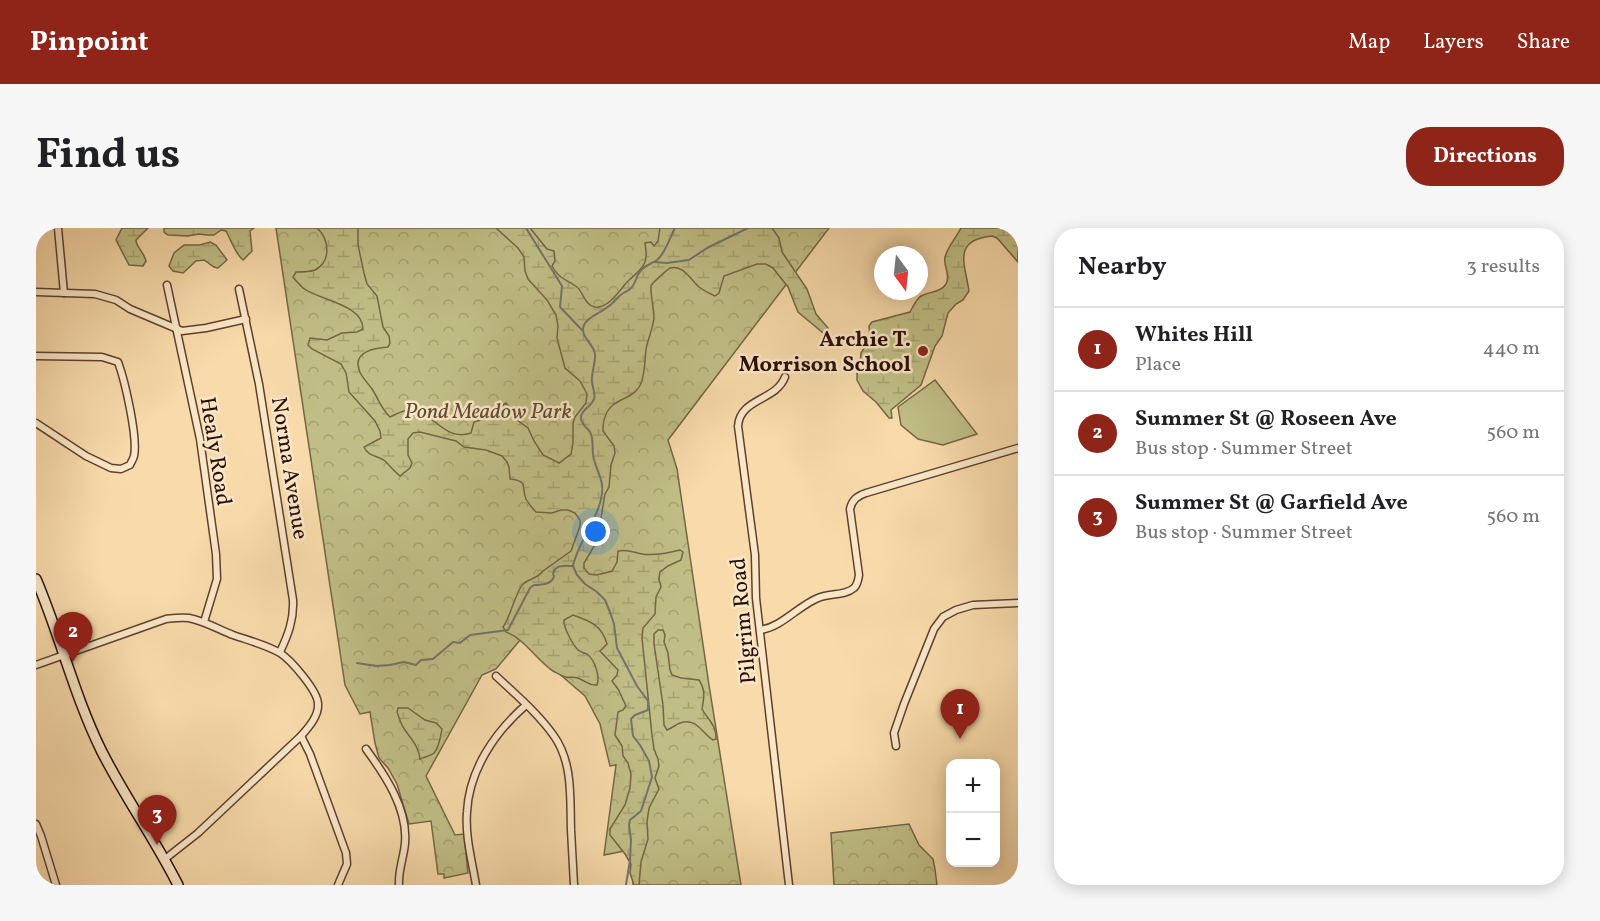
<!DOCTYPE html>
<html lang="en">
<head>
<meta charset="utf-8">
<style>
	body { margin:0; font-family:Vollkorn,serif; background:#f6f6f6; color:#202124 }
	.controls { position:absolute; right:18px; bottom:18px; display:grid; overflow:hidden; border-radius:12px; box-shadow:0 3px 15px #0003 }
	.controls button { width:54px; height:54px; display:grid; place-items:center; padding:0; border:0; border-bottom:2px solid #e0e0e0; background:#fff; color:#202124; font:30px sans-serif }
	.compass { position:absolute; left:838px; top:18px; width:54px; height:54px; border-radius:50%; background:#fff; box-shadow:0 3px 15px #0003; rotate:165deg }
	.you { position:absolute; left:560px; top:304px; width:21px; height:21px; margin:-15px; border:4px solid #fff; border-radius:50%; background:#1a73e8; box-shadow:0 0 0 9px #1a73e833 }
	.badge { display:grid; place-items:center; width:39px; height:39px; border-radius:50%; background:#8f2418; color:#fff; font-size:20px; font-weight:700 }
	.pin { position:absolute; translate:-50% -50px; filter:drop-shadow(0 2px 3px #0008) }
	.pin::after { content:''; position:absolute; top:32px; width:21px; height:18px; background:inherit; clip-path:polygon(0 0,100% 0,50% 100%) }
	.list { margin:0; padding:0; list-style:none }
	h2 { display:flex; justify-content:space-between; align-items:center; height:78px; margin:0; padding:0 24px; font-size:26px }
	h2 small { font-size:20px; font-weight:400; color:#757577 }
	.list li { display:grid; grid-template-columns:39px 1fr auto; gap:18px; align-items:center; box-sizing:border-box; height:84px; padding:0 24px; border-top:2px solid #e0e0e0 }
	.list b { display:block; font-size:22px; white-space:nowrap }
	.list p { margin:0; font-size:20px; white-space:nowrap; color:#757577 }
	.list em { font-size:20px; font-style:normal; color:#757577 }
	.map { position:relative; flex:none; width:982px; height:657px; overflow:hidden; border-radius:24px }
	header { display:flex; align-items:center; gap:36px; box-sizing:border-box; height:84px; padding:0 30px; background:#8f2418; color:#fff }
	header strong { font-size:28px }
	nav { display:flex; gap:33px; margin-inline-start:auto; font-size:21px }
	.intro { display:flex; align-items:center; justify-content:space-between; box-sizing:border-box; height:144px; padding:0 36px }
	h1 { margin:0; font-size:42px }
	.button { padding:15px 27px; border-radius:24px; background:#8f2418; color:#fff; font-size:21px; font-weight:700 }
	main { display:flex; gap:36px; padding:0 36px }
	aside { flex:1; background:#fff; border-radius:24px; box-shadow:0 3px 15px #0003 }
	.map>svg:first-child { display:block }
	.forest { fill:url(#forest-crowns); stroke:#746645; stroke-width:1.5 }
	.wetland { fill:url(#wetland-marsh); stroke:#746645; stroke-width:1.5 }
	.green { fill:#c0be86; stroke:#746645; stroke-width:1.5 }
	.lines { fill:none; stroke-linecap:round; stroke-linejoin:round }
	.stream { stroke:#72746e; stroke-width:2 }
	.street-casing { stroke:#5d412e; stroke-width:9 }
	.secondary-casing { stroke:#290e04; stroke-width:12 }
	.street { stroke:#fae7c8; stroke-width:6 }
	.secondary { stroke:#fae7c8; stroke-width:9 }
	.poi-dot { fill:#8f2418; stroke:#fae7c8; stroke-width:2 }
	.labels { text-anchor:middle; stroke-width:5; stroke-linejoin:round; paint-order:stroke }
	.poi-label { font-size:22px; font-weight:bold; fill:#290e04; stroke:#fae7c8; text-anchor:end }
	.park-label { font-size:22px; font-style:italic; fill:#5e4c32; stroke:#fae7c8 }
	.street-label { font-size:22px; fill:#290e04; stroke:#fae7c8 }
</style>
</head>
<body>
<header>
<strong>Pinpoint</strong>
<nav><a>Map</a><a>Layers</a><a>Share</a></nav>
</header>
<div class="intro"><h1>Find us</h1><a class="button">Directions</a></div>
<main>
<div class="map">
<svg width="982" height="657" viewBox="0 0 982 657">
	<defs>
		<pattern id="forest-crowns" width="20" height="18" patternUnits="userSpaceOnUse" patternTransform="scale(1.5)"><rect width="20" height="18" fill="#c0be86"/><path d="M2 6a3 3 0 1 1 6 0M12 15a3 3 0 1 1 6 0" fill="none" stroke="#a5a272"/></pattern>
		<pattern id="wetland-marsh" width="20" height="14" patternUnits="userSpaceOnUse" patternTransform="scale(1.5)"><rect width="20" height="14" fill="#c0be86"/><path d="M1 5h8M5 5V1M11 12h8M15 12V8" fill="none" stroke="#a5a272"/></pattern>
	</defs>
	<rect width="100%" height="100%" fill="#f8daab"/>
	<filter id="stains"><feTurbulence type="fractalNoise" baseFrequency=".00333" numOctaves="4"/><feColorMatrix values="0 0 0 0 .2 0 0 0 0 .09 0 0 0 0 .02 0 0 0 .5 -.17"/></filter>
	<radialGradient id="worn" r=".72"><stop offset=".6" stop-color="#630" stop-opacity="0"/><stop offset="1" stop-color="#630" stop-opacity=".3"/></radialGradient>
	<g class="forest">
		<path d="M240,0H793L632,212L641,241L673,457L705,657H597L599,621L568,627L580,537L574,538L564,496L549,468L484,412L460,441L446,447L390,548L419,607L428,606L432,645L408,650V646H402L395,593L373,596L361,556L352,540L343,530L339,515L334,484L324,486L309,457Z"/>
		<path d="M873,596L883,617L897,631L899,641L901,657H798L795,605Z"/>
	</g>
	<g class="wetland">
		<path d="M86,0H112L100,12C100,19 108,24 110,33L107,38L93,37L80,12Z"/>
		<path d="M128,0H218L214,3L216,23L207,32C200,27 195,12 190,3L185,2L178,7H171L163,6L152,8L132,7L128,4Z"/>
		<path d="M281,0H322V17L328,45L331,56L341,68L347,99L353,108L354,115L352,119C340,120 317,123 323,141C324,148 332,155 336,161C342,170 345,181 354,189C361,186 367,181 376,182C398,184 408,214 435,205L438,194C444,192 453,191 458,187C463,182 463,179 470,175L475,181L477,189L492,200L498,213L507,227L523,235L535,226L537,215V195L539,189L550,175L551,166L544,153L529,140L521,110L522,98L520,87L511,72L492,51L489,43L488,29L482,20L460,0H494L511,21L518,23L519,33L516,38C523,51 530,51 541,59C548,65 548,77 559,79C572,81 584,62 591,54C598,47 610,40 610,28C611,24 609,19 609,15L615,14L618,18L622,13L624,0H736L743,10L746,24L771,61L780,86L792,100L793,106L792,109L762,84L752,59L737,40L730,36H721L688,48L683,65L679,68C674,66 668,63 663,59C655,52 647,36 634,40C632,41 615,56 615,58C614,64 618,81 618,90C617,100 612,111 610,121C609,130 609,139 607,148C603,175 576,166 569,189C567,193 567,199 567,203L578,218L579,225L575,237L573,259L569,266L565,290L562,298L560,315L548,335V340L553,346L561,347L576,343L581,334L582,323C591,321 597,324 606,326C619,328 632,325 644,322L647,324L645,332L632,338L624,344L623,351L625,359L620,369L619,386L607,400L606,410L616,507L618,521L622,531L623,538L619,550L623,561L613,580L611,594L612,611L605,634L603,657H598L594,645L595,636L589,626L574,607V601L589,577L594,560L595,546L592,535L587,528L586,518L579,507L582,484L587,482L590,478L582,461L576,453L581,447L582,442L564,423L571,416C566,397 554,393 537,387L528,392C527,399 537,417 542,422C544,424 549,425 551,426C559,432 564,448 561,457C553,458 551,454 544,451C540,448 535,450 530,449C526,448 521,445 517,443C500,432 489,411 470,404L467,399C475,388 479,365 487,356C493,351 502,350 507,343L535,323L544,298V292L539,285L532,282H525L516,285L500,284C496,280 493,277 490,271C485,259 493,253 474,251L473,239L471,234L466,228L450,222L428,219L420,213L384,204L377,205L372,211V227L376,235L374,240L364,248C358,243 354,238 349,233C342,227 332,229 328,219L345,210L344,203L339,193L313,164L310,145L305,136L276,121L272,117L274,110L291,112L306,105L321,104L327,101C327,76 282,72 267,60C264,57 260,53 257,49L260,44C266,44 274,44 279,42C296,33 293,11 281,0Z"/>
		<path d="M925,0H982V34L961,10L956,8C916,12 929,36 933,63L927,72L920,76L912,85L906,108L899,118L885,157L855,182L856,190H853L840,174L827,163L821,152V141L824,136L825,125L834,110L833,98L836,94L874,84C877,79 880,71 885,68C894,63 904,65 910,56C915,46 907,38 909,29C912,18 920,10 925,0Z"/>
		<path d="M174,14L180,17L191,32L182,40L178,39L168,32L160,33L147,45L137,43L133,38L138,25L148,17H164Z"/>
		<path d="M622,402H627L629,407L628,414L632,425L634,442L636,447L645,450L663,452C670,463 668,469 666,481C672,492 681,498 680,511L677,512C666,505 660,489 644,495C639,497 636,500 631,502L628,497L627,477L618,416V406Z"/>
		<path d="M362,480H372L389,492L400,495L406,501C405,507 403,520 398,525C395,528 388,529 384,531C383,518 374,510 367,499C364,494 363,489 361,484Z"/>
	</g>
	<path class="green" d="M899,152L941,206L907,217L882,211L865,197L862,179Z"/>
	<g class="lines">
		<g class="stream">
			<path d="M490,0L526,58L524,79L546,102"/>
			<path d="M618,34L631,35L653,32L671,20L712,0"/>
			<path d="M321,435L340,438L354,437L368,434L380,437L385,432L397,431L417,414L424,415L434,407L472,402L494,360L498,357C504,356 511,358 516,352C521,346 515,349 518,343C521,336 531,338 537,338"/>
			<path d="M590,657L594,632L595,612L593,597L594,592L605,583L616,549L613,533L604,517L597,508L595,491L599,487L612,482V473L601,458L581,420L578,396L574,384L569,372L561,364L549,356L541,347L537,338C542,312 569,283 566,257C565,247 558,237 557,226C556,219 558,211 554,204C551,199 544,196 545,189C545,182 555,179 558,171C560,165 556,160 556,153C555,144 560,135 559,126C558,116 543,108 548,97C552,88 565,85 573,78C578,75 581,69 586,66C589,64 592,63 594,61C600,56 599,51 603,45C607,38 615,36 621,32C629,26 634,9 639,0"/>
		</g>
		<defs>
			<g id="street">
				<path d="M22,0L28,65"/>
				<path d="M131,57L164,211L180,326L181,351L168,394"/>
				<path d="M203,61L223,156L257,372C258,392 252,407 244,424"/>
				<path d="M0,64L59,66L80,72L94,81L146,103L170,100L210,91"/>
				<path d="M0,128L66,129L82,134C89,153 102,210 98,228C97,232 95,234 94,237L85,241L75,240L50,228L0,195"/>
				<path d="M749,149C740,173 704,170 702,198L719,327L720,370L753,657"/>
				<path d="M724,402C746,399 762,378 782,370C792,365 809,368 818,360C822,356 822,352 823,347L814,281C816,272 821,268 830,265L982,220"/>
				<path d="M0,437L130,391C138,390 145,389 153,390C168,393 182,401 197,407C211,412 231,417 244,425C255,432 282,463 282,476C283,488 272,500 265,508L162,605L129,631"/>
				<path d="M460,448C480,467 502,485 518,508C537,535 534,570 535,602C536,620 537,639 538,657"/>
				<path d="M265,508L274,526L310,625L311,636L302,657"/>
				<path d="M860,518L858,505L868,476L898,401L907,389L920,382L937,377L982,375"/>
				<path d="M330,521C349,547 372,581 369,615C368,629 362,642 363,657"/>
				<path d="M0,596L5,608L20,657"/>
				<path d="M440,657C436,633 429,608 431,584C433,542 459,504 490,477"/>
			</g>
			<path id="secondary" d="M0,351C24,407 38,467 65,522C88,568 119,611 142,657"/>
		</defs>
		<use href="#street" class="street-casing"/>
		<use href="#secondary" class="secondary-casing"/>
		<use href="#street" class="street"/>
		<use href="#secondary" class="secondary"/>
	</g>
	<circle class="poi-dot" cx="887" cy="123" r="6"/>
	<g class="labels">
		<g class="poi-label">
			<text x="875" y="118">Archie T.<tspan x="875" dy="25">Morrison School</tspan></text>
		</g>
		<g class="park-label">
			<text x="452" y="190">Pond Meadow Park</text>
		</g>
		<g class="street-label">
			<text transform="translate(181 223) rotate(81)" y="8">Healy Road</text>
			<text transform="translate(255 240) rotate(81)" y="8">Norma Avenue</text>
			<text transform="translate(706 393) rotate(-95)" y="8">Pilgrim Road</text>
		</g>
	</g>
	<rect width="100%" height="100%" filter="url(#stains)"/>
	<rect width="100%" height="100%" fill="url(#worn)"/>
</svg>
<div class="controls">
<button>+</button>
<button>−</button>
</div>
<svg class="compass" viewBox="-18 -18 36 36"><path d="M0-13l5 13h-10z" fill="#e53935"/><path d="M0 13l5-13h-10z" fill="#757577"/></svg>
<div class="you"></div>
<div class="pin badge" style="left:924px;top:511px">1</div>
<div class="pin badge" style="left:37px;top:434px">2</div>
<div class="pin badge" style="left:121px;top:617px">3</div>
</div>
<aside>
<h2>Nearby<small>3 results</small></h2>
<ul class="list">
<li><span class="badge">1</span><div><b>Whites Hill</b><p>Place</p></div><em>440 m</em></li>
<li><span class="badge">2</span><div><b>Summer St @ Roseen Ave</b><p>Bus stop · Summer Street</p></div><em>560 m</em></li>
<li><span class="badge">3</span><div><b>Summer St @ Garfield Ave</b><p>Bus stop · Summer Street</p></div><em>560 m</em></li>
</ul>
</aside>
</main>
</body>
</html>
